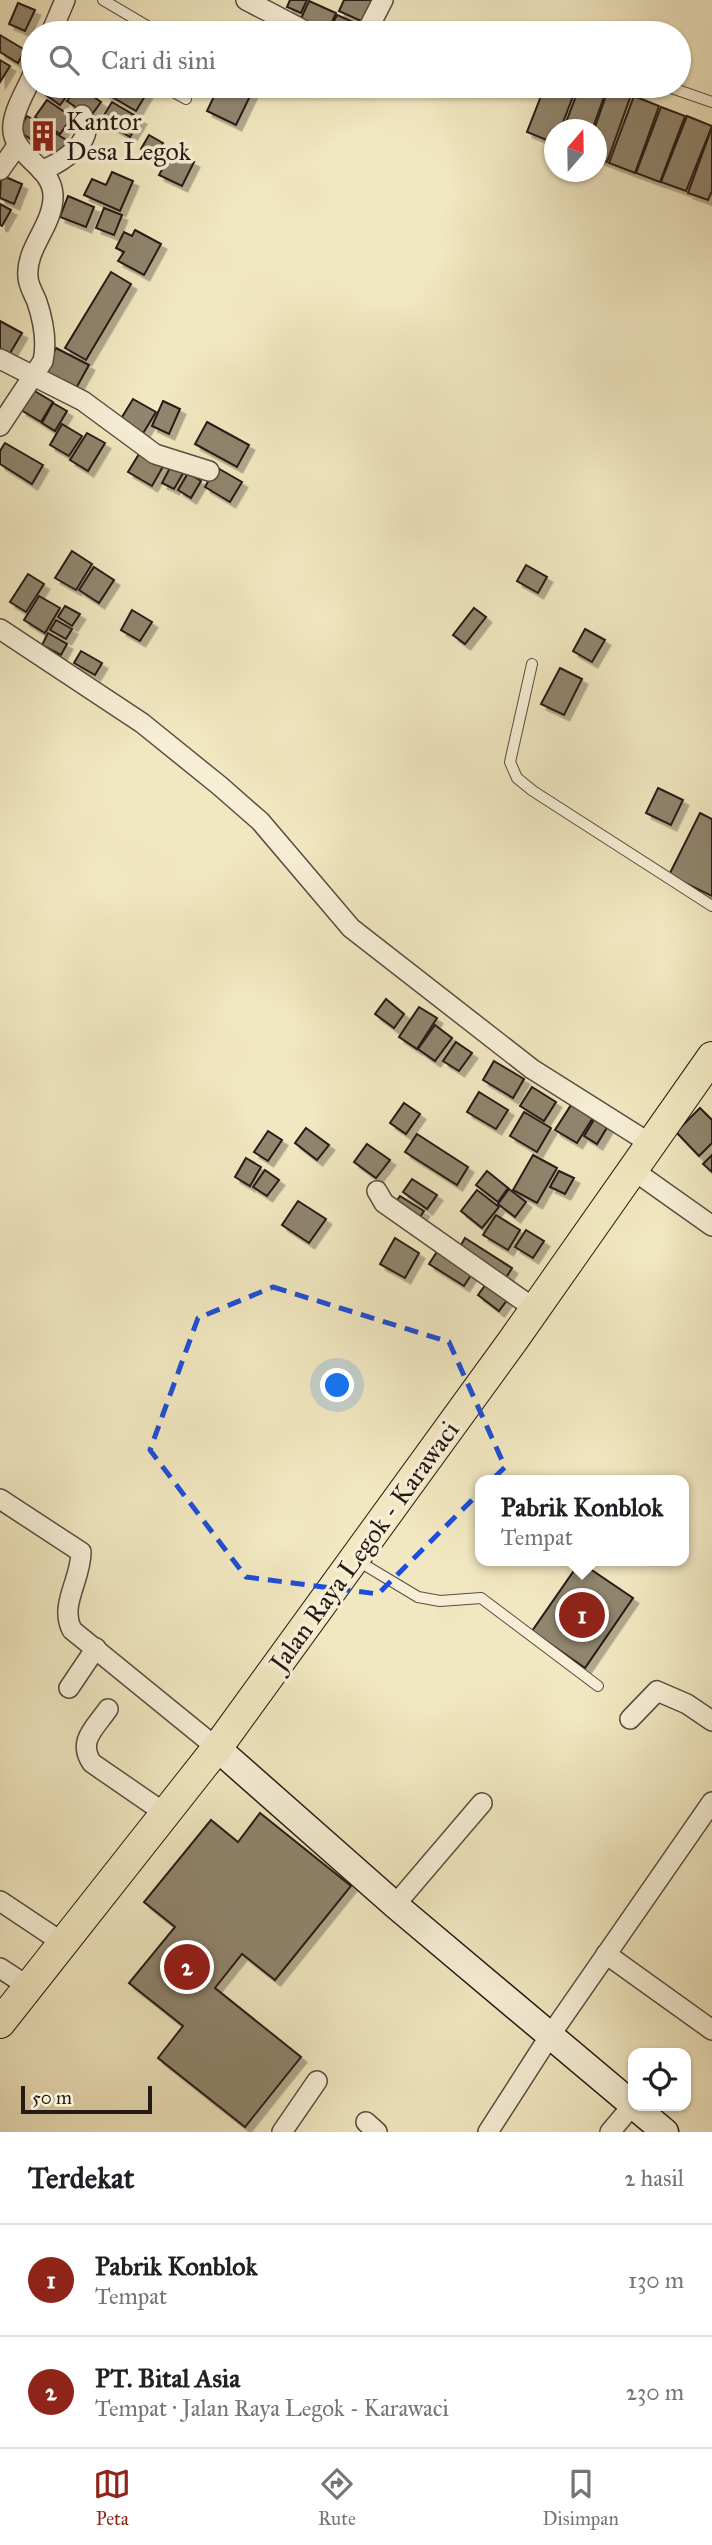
<!DOCTYPE html>
<html lang="id">
<head>
<meta charset="utf-8">
<style>
	body { margin:0; font-family:"IM FELL Great Primer",serif; background:#f6f6f6; color:#202124 }
	.controls { position:absolute; right:21px; bottom:21px; display:grid; overflow:hidden; border-radius:14px; box-shadow:0 2px 5px #0004 }
	.controls button { width:63px; height:63px; display:grid; place-items:center; padding:0; border:0; border-bottom:2px solid #e0e0e0; background:#fff; color:#202124; font:35px sans-serif }
	.compass { position:absolute; left:544px; top:119px; width:63px; height:63px; border-radius:50%; background:#fff; box-shadow:0 2px 5px #0004; rotate:20deg }
	.scale { position:absolute; left:21px; bottom:18px; width:131px; box-sizing:border-box; padding-left:7px; border:4px solid #261a15; border-top:0; font-size:19px; line-height:24px; white-space:nowrap; color:#261a15; -webkit-text-stroke:5px #f6efd6; paint-order:stroke }
	.you { position:absolute; left:338px; top:1386px; width:24px; height:24px; margin:-18px; border:5px solid #fff; border-radius:50%; background:#1a73e8; box-shadow:0 0 0 10px #1a73e833 }
	.badge { display:grid; place-items:center; width:46px; height:46px; border-radius:50%; background:#8f2418; color:#fff; font-size:23px; font-weight:700 }
	.pin { position:absolute; translate:-50% -50%; border:4px solid #fff; box-shadow:0 2px 7px #0006 }
	.popup { position:absolute; left:475px; top:1475px; width:214px; height:91px; box-sizing:border-box; display:grid; place-content:center; border-radius:14px; background:#fff; filter:drop-shadow(0 2px 5px #0005); font-size:23px; white-space:nowrap; color:#757577 }
	.popup b { font-size:26px; color:#202124 }
	.popup::after { content:''; position:absolute; left:50%; top:100%; margin-left:-14px; border:14px solid transparent; border-top-color:#fff }
	.list { margin:0; padding:0; list-style:none }
	h2 { display:flex; justify-content:space-between; align-items:center; height:91px; margin:0; padding:0 28px; font-size:30px }
	h2 small { font-size:23px; font-weight:400; color:#757577 }
	.list li { display:grid; grid-template-columns:46px 1fr auto; gap:21px; align-items:center; box-sizing:border-box; height:112px; padding:0 28px; border-top:2px solid #e0e0e0 }
	.list b { display:block; font-size:26px; white-space:nowrap }
	.list p { margin:0; font-size:23px; white-space:nowrap; color:#757577 }
	.list em { font-size:23px; font-style:normal; color:#757577 }
	.icon { flex:none; width:38px; height:38px; fill:none; stroke:currentColor; stroke-width:2; stroke-linecap:round; stroke-linejoin:round }
	.map { position:relative; flex:none; width:712px; height:2132px; overflow:hidden }
	.search { position:absolute; background:#fff; box-shadow:0 2px 5px #0004; left:21px; right:21px; top:21px; height:77px; display:flex; align-items:center; gap:18px; box-sizing:border-box; padding:0 24px; border-radius:38px; color:#757577; font-size:26px }
	.sheet { height:315px; background:#fff }
	nav { display:flex; justify-content:space-around; align-items:center; box-sizing:border-box; height:98px; border-top:2px solid #e0e0e0; background:#fff; font-size:19px; color:#757577 }
	nav a { display:grid; justify-items:center; gap:4px }
	nav .on { color:#8f2418 }
	.map>svg:first-child { display:block }
	.building { fill:#90856e; stroke:#261a15; stroke-width:2; filter:url(#shadow) }
	.lines { fill:none; stroke-linecap:round; stroke-linejoin:round }
	.lane-casing { stroke:#594d40; stroke-width:12 }
	.street-casing { stroke:#594d40; stroke-width:22 }
	.secondary-casing { stroke:#261a15; stroke-width:29 }
	.primary-casing { stroke:#261a15; stroke-width:32 }
	.lane { stroke:#f6efd6; stroke-width:10 }
	.street { stroke:#f6efd6; stroke-width:19 }
	.secondary { stroke:#f6efd6; stroke-width:26 }
	.primary { stroke:#f1e7c0; stroke-width:30 }
	.marked { fill:none; stroke:#1d4ed8; stroke-width:5; stroke-dasharray:14 9; stroke-linejoin:round }
	.labels { text-anchor:middle; stroke-width:7; stroke-linejoin:round; paint-order:stroke }
	.poi-label { font-size:26px; fill:#261a15; stroke:#f6efd6; text-anchor:start }
	.street-label { font-size:26px; fill:#261a15; stroke:#f6efd6 }
</style>
</head>
<body>
<div class="map">
<svg width="712" height="2132" viewBox="0 0 712 2132">
	<defs>
		<filter id="shadow"><feDropShadow dx="5.5" dy="5.5" stdDeviation="0" flood-color="#0004"/></filter>
	</defs>
	<rect width="100%" height="100%" fill="#f1e7c0"/>
	<filter id="stains"><feTurbulence type="fractalNoise" baseFrequency=".00286" numOctaves="4"/><feColorMatrix values="0 0 0 0 .2 0 0 0 0 .09 0 0 0 0 .02 0 0 0 .5 -.17"/></filter>
	<radialGradient id="worn" r=".72"><stop offset=".6" stop-color="#630" stop-opacity="0"/><stop offset="1" stop-color="#630" stop-opacity=".3"/></radialGradient>
	<g class="building">
		<path d="M290,0H307L301,13L287,7Z"/>
		<path d="M344,0H373L363,22L339,11Z"/>
		<path d="M309,1L336,13L327,33L299,23Z"/>
		<path d="M18,3L35,10L25,31L9,24Z"/>
		<path d="M337,15L360,25L356,33H328Z"/>
		<path d="M0,35L25,50L18,63L0,52Z"/>
		<path d="M0,60L10,66L0,82Z"/>
		<path d="M48,86H74L60,105L43,93Z"/>
		<path d="M78,86L101,102L90,117L67,101Z"/>
		<path d="M105,86H151L136,111L102,91Z"/>
		<path d="M214,86H255L236,125L207,111L218,88Z"/>
		<path d="M545,86H577L560,130H554V143L527,132Z"/>
		<path d="M580,86H608L592,130H563Z"/>
		<path d="M609,87L631,95L607,162L596,158V130H594Z"/>
		<path d="M634,96L659,106L635,173L609,163Z"/>
		<path d="M47,100L72,117L60,134L35,117Z"/>
		<path d="M112,102L141,119L130,137L101,120Z"/>
		<path d="M661,107L685,116L660,182L636,173Z"/>
		<path d="M27,116L68,141L58,156L18,131Z"/>
		<path d="M687,116L712,126L686,191L661,182Z"/>
		<path d="M712,127V191L708,200L688,193Z"/>
		<path d="M149,135L163,143L155,157L141,149Z"/>
		<path d="M172,151L194,162L182,186L159,175Z"/>
		<path d="M112,172L133,181L120,211L84,195L92,179L106,185Z"/>
		<path d="M1,175L22,184L14,204L0,198Z"/>
		<path d="M68,196L94,207L86,227L60,217Z"/>
		<path d="M0,204L11,210L2,226L0,225Z"/>
		<path d="M104,208L122,215L114,235L96,228Z"/>
		<path d="M135,230L161,244L144,275L118,261L124,252L116,248L124,232L132,236Z"/>
		<path d="M111,272L131,284L86,360L65,348Z"/>
		<path d="M0,321L22,333L9,355L0,350Z"/>
		<path d="M56,348L89,365L74,392L42,375Z"/>
		<path d="M33,390L53,402L41,422L21,410Z"/>
		<path d="M133,399L156,412L142,435L119,422Z"/>
		<path d="M163,401L180,409L169,434L152,426Z"/>
		<path d="M53,403L67,411L55,431L42,423Z"/>
		<path d="M207,422L249,445L237,467L195,444Z"/>
		<path d="M62,424L82,436L69,456L50,445Z"/>
		<path d="M87,433L105,443L88,471L70,460Z"/>
		<path d="M5,443L43,465L32,484L0,464V451Z"/>
		<path d="M142,449L165,463L152,486L128,472Z"/>
		<path d="M172,464L185,470L174,489L162,483Z"/>
		<path d="M216,467L242,482L230,502L205,487Z"/>
		<path d="M188,473L201,481L191,498L178,490Z"/>
		<path d="M72,551L92,564L76,590L55,578Z"/>
		<path d="M526,565L547,577L538,593L517,581Z"/>
		<path d="M94,567L114,580L99,603L79,590Z"/>
		<path d="M28,574L44,584L26,612L10,602Z"/>
		<path d="M39,596L60,608L45,633L24,620Z"/>
		<path d="M65,606L80,614L72,626L58,617Z"/>
		<path d="M474,608L486,617L465,644L453,635Z"/>
		<path d="M132,610L152,622L140,641L121,630Z"/>
		<path d="M56,620L72,629L66,639L50,630Z"/>
		<path d="M585,629L605,640L592,662L573,651Z"/>
		<path d="M48,633L67,644L61,655L42,645Z"/>
		<path d="M81,651L102,663L95,675L74,663Z"/>
		<path d="M560,668L582,679L564,715L541,704Z"/>
		<path d="M658,788L683,800L671,825L646,813Z"/>
		<path d="M700,813L712,819V896L669,875Z"/>
		<path d="M386,999L404,1014L394,1028L375,1014Z"/>
		<path d="M419,1007L437,1018L417,1049L399,1037Z"/>
		<path d="M435,1025L452,1038L435,1061L418,1049Z"/>
		<path d="M456,1042L472,1053L459,1071L443,1061Z"/>
		<path d="M494,1061L524,1079L513,1098L483,1080Z"/>
		<path d="M532,1087L556,1102L544,1121L520,1106Z"/>
		<path d="M479,1092L508,1110L496,1129L467,1112Z"/>
		<path d="M573,1102L594,1116L577,1143L555,1130Z"/>
		<path d="M404,1103L420,1114L406,1134L390,1123Z"/>
		<path d="M700,1108L712,1120V1143L699,1156L676,1132Z"/>
		<path d="M524,1112L551,1128L537,1152L510,1136Z"/>
		<path d="M595,1118L608,1126L597,1144L584,1136Z"/>
		<path d="M306,1128L329,1145L317,1160L295,1143Z"/>
		<path d="M268,1131L282,1140L268,1161L254,1152Z"/>
		<path d="M417,1134L468,1167L457,1185L405,1152Z"/>
		<path d="M367,1144L390,1160L376,1178L354,1162Z"/>
		<path d="M533,1155L557,1168L537,1203L513,1190Z"/>
		<path d="M712,1155V1172L703,1164Z"/>
		<path d="M246,1158L261,1167L250,1186L235,1177Z"/>
		<path d="M265,1170L279,1180L267,1196L253,1187Z"/>
		<path d="M487,1171L508,1188L498,1202L476,1185Z"/>
		<path d="M559,1171L574,1178L565,1194L550,1187Z"/>
		<path d="M412,1179L437,1195L427,1209L403,1192Z"/>
		<path d="M509,1189L526,1202L515,1217L498,1204Z"/>
		<path d="M477,1190L499,1207L482,1228L461,1211Z"/>
		<path d="M400,1196L424,1211L416,1223L392,1208Z"/>
		<path d="M298,1201L326,1219L309,1243L282,1225Z"/>
		<path d="M496,1215L520,1230L508,1250L483,1235Z"/>
		<path d="M526,1230L544,1241L533,1258L515,1247Z"/>
		<path d="M395,1238L419,1253L405,1278L380,1264Z"/>
		<path d="M465,1238L512,1268L504,1281L457,1252Z"/>
		<path d="M440,1247L475,1269L464,1286L429,1264Z"/>
		<path d="M489,1280L510,1296L499,1311L478,1295Z"/>
		<path d="M580,1562L633,1598L585,1668L532,1631Z"/>
		<path d="M260,1813L351,1886L275,1980L242,1954L215,1988L301,2057L245,2127L158,2058L183,2026L129,1983L175,1927L144,1902L211,1820L238,1842Z"/>
	</g>
	<g class="lines">
		<defs>
			<g id="lane">
				<path d="M103,0L159,33"/>
				<path d="M163,86L186,99"/>
				<path d="M666,86L712,102"/>
				<path d="M532,664L510,762L517,778L533,791L712,906"/>
				<path d="M358,1561L418,1597L440,1601L481,1598L598,1686"/>
			</g>
			<g id="street">
				<path d="M246,0L309,33"/>
				<path d="M51,33L65,0"/>
				<path d="M366,33L383,0"/>
				<path d="M0,170L17,146"/>
				<path d="M41,170C56,166 84,148 86,131C87,126 84,119 82,115"/>
				<path d="M0,359L83,401L155,454L209,471"/>
				<path d="M0,426L43,361C47,343 43,320 37,302C34,294 28,285 28,277C25,248 54,225 53,195C52,164 9,156 13,124C15,107 27,89 33,74"/>
				<path d="M0,629L142,723L220,786L260,821L351,928L532,1069L651,1144"/>
				<path d="M633,1170L712,1226"/>
				<path d="M377,1191L384,1203L535,1309"/>
				<path d="M0,1499L81,1552C81,1580 59,1605 72,1630L217,1748"/>
				<path d="M69,1688L96,1648"/>
				<path d="M108,1709C95,1728 77,1741 92,1763L166,1814"/>
				<path d="M630,1719L657,1691L687,1704L712,1721"/>
				<path d="M0,1901L63,1943"/>
				<path d="M395,1905L482,1803"/>
				<path d="M606,1954L712,2030"/>
				<path d="M0,1968L29,1987"/>
				<path d="M366,2122L377,2132"/>
				<path d="M282,2132L317,2081"/>
				<path d="M488,2132L549,2037L712,1802"/>
				<path d="M610,2132L631,2107"/>
			</g>
			<path id="secondary" d="M217,1748L395,1905L665,2132"/>
			<path id="primary" d="M0,2023L217,1748L514,1339L712,1057"/>
		</defs>
		<use href="#lane" class="lane-casing"/>
		<use href="#street" class="street-casing"/>
		<use href="#secondary" class="secondary-casing"/>
		<use href="#primary" class="primary-casing"/>
		<use href="#lane" class="lane"/>
		<use href="#street" class="street"/>
		<use href="#secondary" class="secondary"/>
		<use href="#primary" class="primary"/>
	</g>
	<path class="marked" d="M273,1287L449,1342L505,1467L378,1594L246,1577L150,1450L198,1318Z"/>
	<defs>
		<symbol id="building-bare" viewBox="-9 -9 18 18"><path d="M-4-6H4V6H1V3H-1V6H-4ZM-2.5-4.3h1.7v1.8h-1.7ZM.8-4.3h1.7v1.8H.8ZM-2.5-1h1.7V.8h-1.7ZM.8-1h1.7V.8H.8Z" fill="#8f2418" stroke="#f6efd6" stroke-width="2.5" paint-order="stroke"/></symbol>
	</defs>
	<g fill-rule="evenodd">
		<use href="#building-bare" x="21" y="114" width="44" height="44"/>
	</g>
	<g class="labels">
		<g class="poi-label">
			<text x="66" y="130">Kantor<tspan x="66" dy="30">Desa Legok</tspan></text>
		</g>
		<g class="street-label">
			<text transform="translate(364 1546) rotate(-54)" y="9">Jalan Raya Legok - Karawaci</text>
		</g>
	</g>
	<rect width="100%" height="100%" filter="url(#stains)"/>
	<rect width="100%" height="100%" fill="url(#worn)"/>
</svg>
<div class="controls">
<button><svg class="icon" aria-label="locate" viewBox="0 0 24 24"><circle cx="12" cy="12" r="6"/><path d="M12 2v4M12 18v4M2 12h4M18 12h4"/></svg></button>
</div>
<svg class="compass" viewBox="-18 -18 36 36"><path d="M0-13l5 13h-10z" fill="#e53935"/><path d="M0 13l5-13h-10z" fill="#757577"/></svg>
<div class="scale">50 m</div>
<div class="you"></div>
<div class="pin badge" style="left:582px;top:1615px">1</div>
<div class="popup"><b>Pabrik Konblok</b>Tempat</div>
<div class="pin badge" style="left:187px;top:1967px">2</div>
<div class="search"><svg class="icon" aria-label="search" viewBox="0 0 24 24"><circle cx="10" cy="10" r="6"/><path d="M15 15l6 6"/></svg>Cari di sini</div>
</div>
<section class="sheet">
<h2>Terdekat<small>2 hasil</small></h2>
<ul class="list">
<li><span class="badge">1</span><div><b>Pabrik Konblok</b><p>Tempat</p></div><em>130 m</em></li>
<li><span class="badge">2</span><div><b>PT. Bital Asia</b><p>Tempat · Jalan Raya Legok - Karawaci</p></div><em>230 m</em></li>
</ul>
</section>
<nav>
<a class="on"><svg class="icon" aria-label="map" viewBox="0 0 24 24"><path d="M3 6l6-2 6 2 6-2v14l-6 2-6-2-6 2zM9 4v14M15 6v14"/></svg>Peta</a>
<a><svg class="icon" aria-label="directions" viewBox="0 0 24 24"><path d="M12 3l9 9-9 9-9-9zM9 14v-3h6M13 9l2 2-2 2"/></svg>Rute</a>
<a><svg class="icon" aria-label="saved" viewBox="0 0 24 24"><path d="M7 4h10v16l-5-4-5 4z"/></svg>Disimpan</a>
</nav>
</body>
</html>
